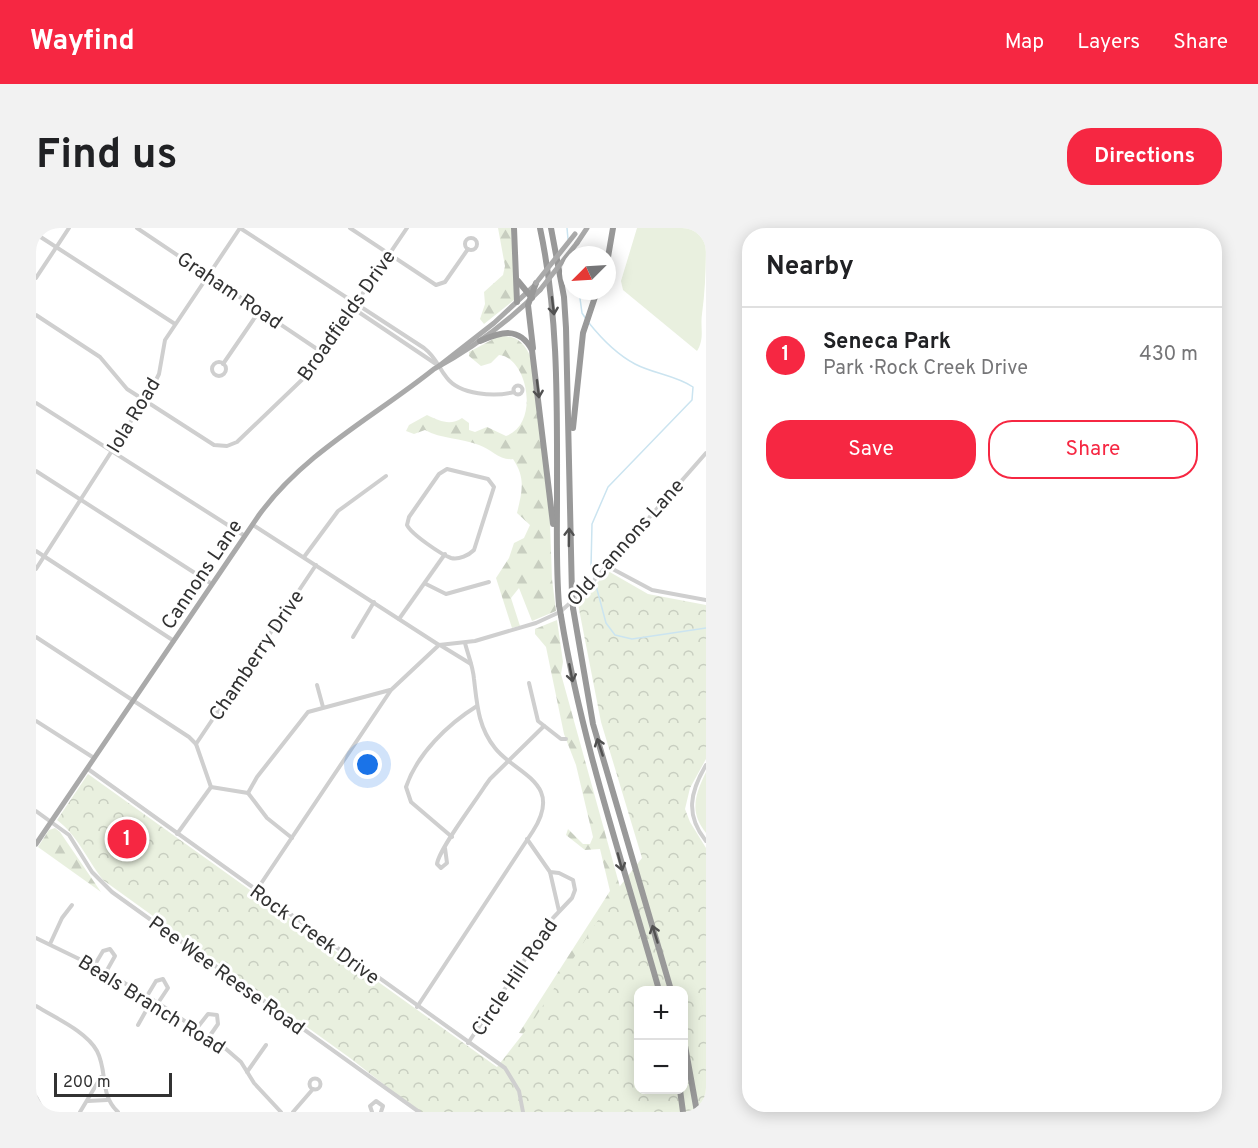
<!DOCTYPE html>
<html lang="en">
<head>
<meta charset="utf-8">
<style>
	body { margin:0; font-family:Overpass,sans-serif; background:#f2f2f2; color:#202124 }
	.controls { position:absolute; right:18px; bottom:18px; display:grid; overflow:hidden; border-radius:12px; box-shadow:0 3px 15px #0003 }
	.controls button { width:54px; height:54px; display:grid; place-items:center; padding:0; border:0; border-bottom:2px solid #e0e0e0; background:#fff; color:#202124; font:30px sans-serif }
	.compass { position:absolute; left:526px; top:18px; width:54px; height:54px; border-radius:50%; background:#fff; box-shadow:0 3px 15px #0003; rotate:246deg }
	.scale { position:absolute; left:18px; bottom:15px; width:118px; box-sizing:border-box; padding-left:6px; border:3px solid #323232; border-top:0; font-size:16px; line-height:21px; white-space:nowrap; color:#323232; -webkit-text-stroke:4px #fff; paint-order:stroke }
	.you { position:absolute; left:332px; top:537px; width:21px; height:21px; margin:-15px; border:4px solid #fff; border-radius:50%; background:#1a73e8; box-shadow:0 0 0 9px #1a73e833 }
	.badge { display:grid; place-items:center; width:39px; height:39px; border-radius:50%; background:#f62742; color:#fff; font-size:20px; font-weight:700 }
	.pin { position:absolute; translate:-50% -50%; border:3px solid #fff; box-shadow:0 2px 6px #0006 }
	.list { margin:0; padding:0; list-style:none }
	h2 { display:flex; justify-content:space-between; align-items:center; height:78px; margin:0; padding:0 24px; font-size:26px }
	h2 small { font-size:20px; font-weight:400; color:#757577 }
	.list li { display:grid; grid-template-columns:39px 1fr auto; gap:18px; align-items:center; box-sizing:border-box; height:96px; padding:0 24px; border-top:2px solid #e0e0e0 }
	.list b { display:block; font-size:22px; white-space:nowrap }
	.list p { margin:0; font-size:20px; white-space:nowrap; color:#757577 }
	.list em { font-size:20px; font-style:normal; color:#757577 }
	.actions { display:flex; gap:12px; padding:18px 24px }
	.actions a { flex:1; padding:14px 0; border:2px solid #f62742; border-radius:24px; text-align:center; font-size:21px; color:#f62742 }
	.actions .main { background:#f62742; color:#fff }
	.map { position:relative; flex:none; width:670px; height:884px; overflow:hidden; border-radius:24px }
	header { display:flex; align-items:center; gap:36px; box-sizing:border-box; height:84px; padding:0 30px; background:#f62742; color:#fff }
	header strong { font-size:28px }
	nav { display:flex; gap:33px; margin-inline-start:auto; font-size:21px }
	.intro { display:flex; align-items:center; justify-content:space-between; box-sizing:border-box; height:144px; padding:0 36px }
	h1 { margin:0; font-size:42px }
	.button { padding:15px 27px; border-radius:24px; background:#f62742; color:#fff; font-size:21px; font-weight:700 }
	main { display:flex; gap:36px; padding:0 36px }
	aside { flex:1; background:#fff; border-radius:24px; box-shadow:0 3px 15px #0003 }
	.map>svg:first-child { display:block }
	.grass { fill:#e9f0df }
	.forest { fill:url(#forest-firs) }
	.park { fill:url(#park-crowns); fill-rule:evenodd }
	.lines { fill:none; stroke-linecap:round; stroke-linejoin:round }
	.stream { stroke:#cbe4f0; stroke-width:1.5 }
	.minor { stroke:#cfcfcf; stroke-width:4 }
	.major { stroke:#aaa; stroke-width:5 }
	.highway { stroke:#999; stroke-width:6 }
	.major-bridge { stroke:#aaa; stroke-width:5 }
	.highway-bridge { stroke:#999; stroke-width:6 }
	.oneway { stroke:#515151 }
	.labels { text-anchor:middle; stroke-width:6; stroke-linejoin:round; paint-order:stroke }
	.street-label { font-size:20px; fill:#323232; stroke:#fff }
</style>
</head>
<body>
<header>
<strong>Wayfind</strong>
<nav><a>Map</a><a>Layers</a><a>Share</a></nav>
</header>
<div class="intro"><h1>Find us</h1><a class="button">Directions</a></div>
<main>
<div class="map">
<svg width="670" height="884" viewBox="0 0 670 884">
	<defs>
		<pattern id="forest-firs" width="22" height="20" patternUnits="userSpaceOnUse" patternTransform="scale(1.5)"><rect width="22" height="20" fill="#e9f0df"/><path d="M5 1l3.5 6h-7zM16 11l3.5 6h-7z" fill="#c8cec0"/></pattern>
		<pattern id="park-crowns" width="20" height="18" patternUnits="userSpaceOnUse" patternTransform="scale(1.5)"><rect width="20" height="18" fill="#e9f0df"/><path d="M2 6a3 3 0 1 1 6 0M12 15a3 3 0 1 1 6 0" fill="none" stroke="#c8cec0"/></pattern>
	</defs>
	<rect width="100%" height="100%" fill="#fff"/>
	<g class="grass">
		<path d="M601,0H670C670,29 670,57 666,86C664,100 669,110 661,123L587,62L585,53Z"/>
		<path d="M670,544V605C653,584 659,567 670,544Z"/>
	</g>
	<g class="forest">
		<path d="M462,0H475L479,62L478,72L448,96L444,91L449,76L448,64L467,47L469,38Z"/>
		<path d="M463,108C480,107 488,114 495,130L513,269L516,351L520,383L496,393L483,360L475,370L484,398L476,400L460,350L473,330L478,315L488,310L494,297L481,285C486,264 490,250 477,231C464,233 455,221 443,217C425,210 405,211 389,202L378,206L370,203L373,197L391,187C404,193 414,198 426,190L433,195V202L439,204L451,199L470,208C505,195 491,129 463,127L455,135L445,138L433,128V124Z"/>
		<path d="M521,392L527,434L525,446L597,706L602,762L491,806L483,805L574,663L564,621L549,622L530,607L532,601L547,616H554L557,609L540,537L528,506L510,419L499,406V401Z"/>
		<path d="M19,600L24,604L65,664L2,619L13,602Z"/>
	</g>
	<path class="park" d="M572,343L612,366L670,377V531L654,560L649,581L654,594L670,620V884H383L314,830L67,652C51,631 41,607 21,592L52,546L461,839L497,793L584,658L606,630L565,494L542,376ZM602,762H648V862H602Z"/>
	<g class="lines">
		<g class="stream">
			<path d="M531,0L532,11"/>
			<path d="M543,63L546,85L550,91"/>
			<path d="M553,95C565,110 582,127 599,136C618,146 639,147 657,159L656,172L572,259L556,296L555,339L570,395L579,407L596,411L670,400"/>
		</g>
		<g class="minor">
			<path d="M101,0L287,125"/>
			<path d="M204,0L388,120C401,130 401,138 411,150C424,167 459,169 478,164"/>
			<path d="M314,0L400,57L409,54L432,21"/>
			<path d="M0,6L139,96"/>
			<circle cx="435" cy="16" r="6"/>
			<path d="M0,50L33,0"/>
			<path d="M320,78L324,85L403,138"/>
			<path d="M0,87L64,129L91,161L178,217L191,218L201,214L272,146L371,0"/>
			<circle cx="183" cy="141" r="7"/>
			<path d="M187,136L224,82"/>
			<circle cx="482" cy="162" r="4.5"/>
			<path d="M0,175L209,308"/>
			<path d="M411,241L452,251L458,259L438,322C433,327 423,332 415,330C406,327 375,306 371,297L373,289L403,246Z"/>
			<path d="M0,243L176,356"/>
			<path d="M217,297L403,417L439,413L500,395L524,384L553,358L670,225"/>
			<path d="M0,323L138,413"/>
			<path d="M268,329L302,283L350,248"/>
			<path d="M571,338L616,362L670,372"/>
			<path d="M0,341L115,162L123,146L129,112L204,0"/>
			<path d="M390,356L410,366L453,354"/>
			<path d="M363,391L409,326"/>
			<path d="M0,409L153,509L160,516L175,559L212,565L231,590L256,610"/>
			<path d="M317,409L338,374"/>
			<path d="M404,417L435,436"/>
			<path d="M493,455L502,493L525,511H530"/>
			<path d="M281,457L287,479"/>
			<path d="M0,493L58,530"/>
			<path d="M160,516L280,337"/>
			<path d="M670,537C654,564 649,587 670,613"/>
			<path d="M52,541L469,840L483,863L487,884"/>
			<path d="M212,565L221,549L272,484L354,462"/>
			<path d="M0,583L33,607L56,644L76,664L383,884"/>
			<path d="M141,606L175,559"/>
			<path d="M416,609L375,574L370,559C381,526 412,496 441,478"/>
			<path d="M409,620L411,635L405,640L401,636C403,621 439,574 449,558L454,551L508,498"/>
			<path d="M514,644L523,683"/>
			<path d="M220,663L355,462L403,417"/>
			<path d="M0,710L70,744L122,775L190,821L205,834L218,855L245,884"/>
			<path d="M14,716L26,690L36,677"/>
			<path d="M58,738L67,723L74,721L79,728L70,744"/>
			<path d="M111,768L120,753L127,751L132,760L122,775"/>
			<path d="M0,778C19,790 50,803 61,823C72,844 63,866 82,884"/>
			<path d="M381,779L497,603C504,592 511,578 505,564C497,546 471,536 459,520C442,499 441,476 438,451C437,438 432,427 429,415"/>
			<path d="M102,797L116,772"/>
			<path d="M161,800L172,786L181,787L182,796L173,809"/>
			<path d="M432,815L517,690L536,670L539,662L537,652L523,645L514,644L491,611"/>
			<path d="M211,844L230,817"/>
			<circle cx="279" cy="856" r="5.5"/>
			<path d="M0,869L8,884"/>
			<path d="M52,873L71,872"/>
			<path d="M44,884L65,849"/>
			<path d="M257,884L277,861"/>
			<path d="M336,884L334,878L340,873L347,878L345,884"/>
		</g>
		<g class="major">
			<path d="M541,15L551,0"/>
			<path d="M403,138L458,95L500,56"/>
			<path d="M0,616L223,287C269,224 338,189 398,141C437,120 472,94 504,62"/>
		</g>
		<g class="highway">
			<path d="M478,0L481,74"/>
			<path d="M504,0C523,89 521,180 521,271C521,306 520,341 523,377"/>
			<path d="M515,0L528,69L530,100L536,368"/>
			<path d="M571,35L577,0"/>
			<path d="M482,53L496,70"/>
			<path d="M444,113C465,104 483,98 496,122L517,296"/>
			<path d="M497,120L492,77L500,55"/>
			<path d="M537,200L547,105L561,63"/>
			<path d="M537,380L557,496L635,762"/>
			<path d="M525,388C546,516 588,638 623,762"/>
			<path d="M648,812L661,884"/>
			<path d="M644,862L647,884"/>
		</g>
		<g class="major-bridge">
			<path d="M500,55L539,6"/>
			<path d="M504,62L541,15"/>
		</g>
		<g class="highway-bridge">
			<path d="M536,368L537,380"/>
			<path d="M523,377L525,388"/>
		</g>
	</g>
	<defs><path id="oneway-shaft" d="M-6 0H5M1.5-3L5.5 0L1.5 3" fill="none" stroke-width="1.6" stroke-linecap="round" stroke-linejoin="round" transform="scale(1.5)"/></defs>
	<g class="oneway">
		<use href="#oneway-shaft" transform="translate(517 78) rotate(83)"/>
		<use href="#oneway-shaft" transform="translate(502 161) rotate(83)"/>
		<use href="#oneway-shaft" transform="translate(533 309) rotate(-89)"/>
		<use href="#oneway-shaft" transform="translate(535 445) rotate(79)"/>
		<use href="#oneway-shaft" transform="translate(564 519) rotate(-108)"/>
		<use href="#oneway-shaft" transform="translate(584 634) rotate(75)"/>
		<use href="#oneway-shaft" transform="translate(619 706) rotate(-107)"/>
	</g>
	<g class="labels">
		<g class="street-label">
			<text transform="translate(194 62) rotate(34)" y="7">Graham Road</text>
			<text transform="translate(310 87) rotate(-55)" y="7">Broadfields Drive</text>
			<text transform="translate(97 187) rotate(-59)" y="7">Iola Road</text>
			<text transform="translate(589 314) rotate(-48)" y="7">Old Cannons Lane</text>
			<text transform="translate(165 346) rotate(-56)" y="7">Cannons Lane</text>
			<text transform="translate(220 427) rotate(-56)" y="7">Chamberry Drive</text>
			<text transform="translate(279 706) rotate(36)" y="7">Rock Creek Drive</text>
			<text transform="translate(191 747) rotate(36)" y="7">Pee Wee Reese Road</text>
			<text transform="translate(478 749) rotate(-56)" y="7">Circle Hill Road</text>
			<text transform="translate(116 776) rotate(32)" y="7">Beals Branch Road</text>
		</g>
	</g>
</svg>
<div class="controls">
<button>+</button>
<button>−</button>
</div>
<svg class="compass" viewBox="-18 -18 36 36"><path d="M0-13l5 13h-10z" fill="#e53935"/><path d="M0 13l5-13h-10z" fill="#757577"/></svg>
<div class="scale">200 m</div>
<div class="you"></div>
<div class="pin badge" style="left:91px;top:611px">1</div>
</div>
<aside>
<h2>Nearby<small></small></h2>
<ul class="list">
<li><span class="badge">1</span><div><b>Seneca Park</b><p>Park · Rock Creek Drive</p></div><em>430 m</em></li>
</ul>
<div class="actions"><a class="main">Save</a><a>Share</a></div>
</aside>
</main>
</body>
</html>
